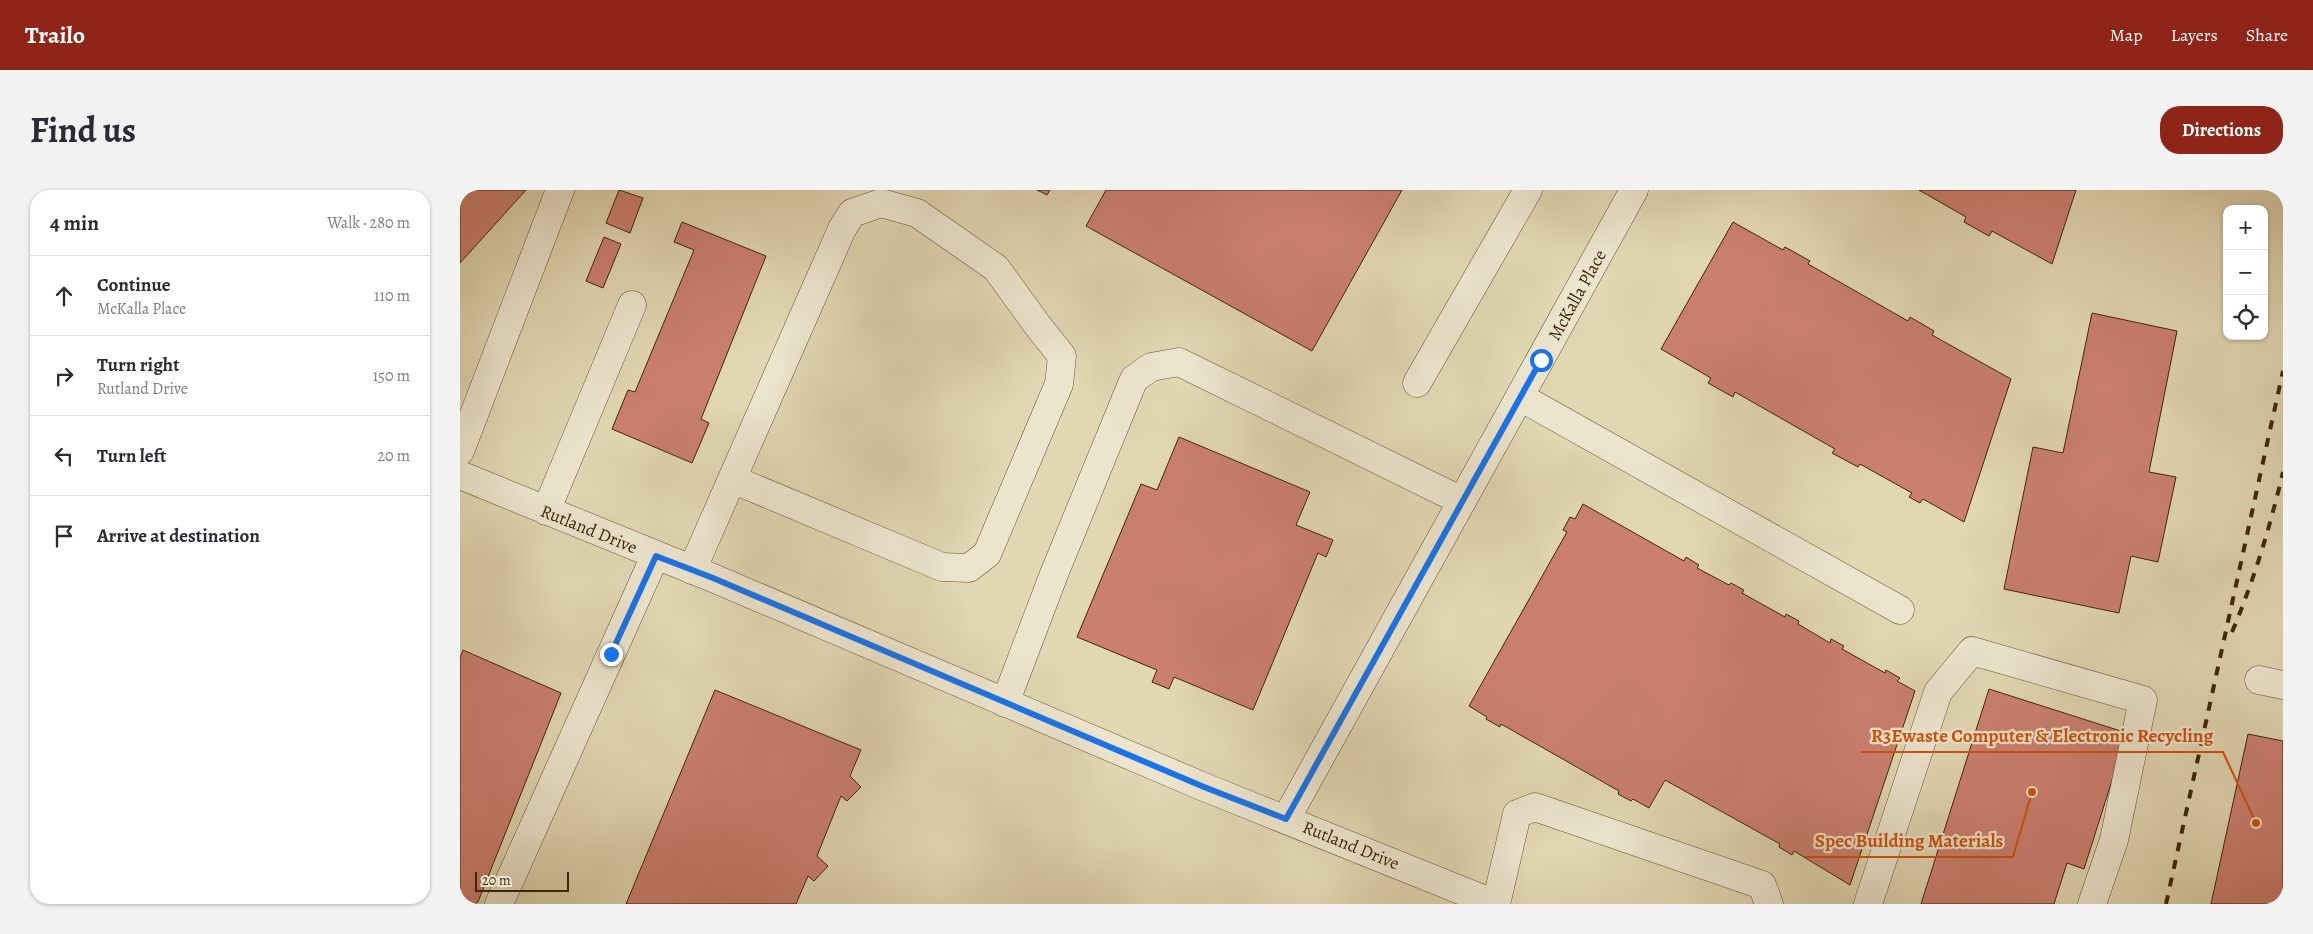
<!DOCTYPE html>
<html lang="en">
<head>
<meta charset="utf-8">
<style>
	body { margin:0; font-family:Alegreya,serif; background:#f2f2f3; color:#2b2b33 }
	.controls { position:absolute; right:15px; top:15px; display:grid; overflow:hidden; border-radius:10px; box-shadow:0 1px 4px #0004 }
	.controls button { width:45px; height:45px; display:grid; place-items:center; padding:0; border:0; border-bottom:1px solid #e1e1e2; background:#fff; color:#2b2b33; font:25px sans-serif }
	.scale { position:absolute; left:15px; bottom:12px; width:94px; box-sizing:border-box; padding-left:5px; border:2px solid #3f2509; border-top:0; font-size:14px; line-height:18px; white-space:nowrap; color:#3f2509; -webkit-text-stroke:4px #ece5ce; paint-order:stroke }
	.stop { position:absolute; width:15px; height:15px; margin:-11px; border:4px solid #1a73e8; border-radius:50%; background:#fff }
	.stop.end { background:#1a73e8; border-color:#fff; box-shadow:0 1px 5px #0008 }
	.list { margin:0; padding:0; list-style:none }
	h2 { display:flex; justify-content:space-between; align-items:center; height:65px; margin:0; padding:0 20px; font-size:21px }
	h2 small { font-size:16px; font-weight:400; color:#7c7c81 }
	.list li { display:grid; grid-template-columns:32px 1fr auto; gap:15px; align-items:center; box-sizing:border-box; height:80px; padding:0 20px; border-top:1px solid #e1e1e2 }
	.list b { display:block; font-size:19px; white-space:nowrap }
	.list p { margin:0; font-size:16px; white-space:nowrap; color:#7c7c81 }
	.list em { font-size:16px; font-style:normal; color:#7c7c81 }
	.icon { flex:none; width:28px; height:28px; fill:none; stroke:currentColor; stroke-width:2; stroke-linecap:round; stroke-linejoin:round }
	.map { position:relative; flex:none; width:1823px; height:714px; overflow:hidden; border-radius:20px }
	header { display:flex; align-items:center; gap:30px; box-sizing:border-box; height:70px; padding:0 25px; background:#8f2418; color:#fff }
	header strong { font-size:24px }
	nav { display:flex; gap:28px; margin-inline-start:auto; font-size:18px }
	.intro { display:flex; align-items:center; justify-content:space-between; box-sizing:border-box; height:120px; padding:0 30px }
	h1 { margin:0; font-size:35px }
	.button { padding:12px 22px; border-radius:20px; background:#8f2418; color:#fff; font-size:18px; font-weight:700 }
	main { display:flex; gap:30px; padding:0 30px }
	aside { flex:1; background:#fff; border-radius:20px; box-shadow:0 1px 4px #0004 }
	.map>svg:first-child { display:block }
	.building { fill:#cb7f70; stroke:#3f2509 }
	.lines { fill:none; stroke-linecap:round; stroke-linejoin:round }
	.minor-casing { stroke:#685234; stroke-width:29 }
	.minor { stroke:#ece5ce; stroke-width:28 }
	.rail { stroke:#3f2509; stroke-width:4; stroke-dasharray:9 9; stroke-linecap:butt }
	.route { stroke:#1a73e8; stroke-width:6 }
	.labels { text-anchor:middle; stroke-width:4.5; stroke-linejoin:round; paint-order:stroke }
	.street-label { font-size:18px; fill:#3f2509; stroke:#ece5ce }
	.leader { fill:none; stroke:#cf510c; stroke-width:2 }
	.callout-dot { fill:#cf510c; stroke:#ece5ce; stroke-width:2 }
	.callout-label { font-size:19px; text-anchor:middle; font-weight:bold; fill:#cf510c; stroke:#ece5ce; stroke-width:4.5; stroke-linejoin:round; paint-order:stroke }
</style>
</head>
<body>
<header>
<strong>Trailo</strong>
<nav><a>Map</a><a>Layers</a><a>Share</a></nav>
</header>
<div class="intro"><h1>Find us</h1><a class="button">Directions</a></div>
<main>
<aside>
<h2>4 min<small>Walk · 280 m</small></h2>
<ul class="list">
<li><svg class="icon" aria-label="ahead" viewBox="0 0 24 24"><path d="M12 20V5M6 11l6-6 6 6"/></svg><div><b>Continue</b><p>McKalla Place</p></div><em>110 m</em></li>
<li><svg class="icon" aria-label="right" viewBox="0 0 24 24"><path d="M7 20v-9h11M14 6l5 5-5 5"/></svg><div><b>Turn right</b><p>Rutland Drive</p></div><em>150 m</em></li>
<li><svg class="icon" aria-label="left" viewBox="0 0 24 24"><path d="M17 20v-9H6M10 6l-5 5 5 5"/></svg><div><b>Turn left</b></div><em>20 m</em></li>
<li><svg class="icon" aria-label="arrive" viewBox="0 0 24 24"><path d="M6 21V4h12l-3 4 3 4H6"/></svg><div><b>Arrive at destination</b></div></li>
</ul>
</aside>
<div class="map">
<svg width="1823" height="714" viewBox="0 0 1823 714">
	<rect width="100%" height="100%" fill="#e1d7b3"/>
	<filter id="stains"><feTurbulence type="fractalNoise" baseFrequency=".004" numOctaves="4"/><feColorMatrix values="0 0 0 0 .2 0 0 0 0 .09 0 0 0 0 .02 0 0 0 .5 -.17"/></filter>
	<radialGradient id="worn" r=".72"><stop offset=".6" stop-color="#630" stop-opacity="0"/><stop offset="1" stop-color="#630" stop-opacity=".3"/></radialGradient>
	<g class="building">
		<path d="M0,0H66L0,73Z"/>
		<path d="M159,0L183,8L170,43L146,33Z"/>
		<path d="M577,0H590L587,5Z"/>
		<path d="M646,0H942L852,161L626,36Z"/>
		<path d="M1459,0H1616L1592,74L1532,41L1529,46L1504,32L1506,27Z"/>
		<path d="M222,32L306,66L241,229L249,233L232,273L152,239L168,200L175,202L234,60L214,52Z"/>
		<path d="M1273,32L1323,60L1325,57L1350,71L1348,74L1448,131L1450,127L1474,141L1472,145L1551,189L1504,332L1463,309L1460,313L1449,307L1452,303L1400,274L1398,277L1372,263L1375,259L1275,202L1273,207L1248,193L1251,188L1201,159Z"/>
		<path d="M144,47L161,54L143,98L126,91Z"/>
		<path d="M1632,123L1717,141L1689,282L1716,287L1698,372L1671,366L1659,423L1544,399L1573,257L1603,263Z"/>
		<path d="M719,247L850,302L836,335L873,350L866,367L858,363L793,520L714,487L709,499L692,492L697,480L617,447L681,294L697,300Z"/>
		<path d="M1123,314L1224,371L1226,367L1239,375L1237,378L1269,395L1271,393L1284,400L1282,403L1325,427L1326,424L1339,431L1338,434L1370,453L1371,449L1384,456L1382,459L1425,483L1426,480L1440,488L1437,491L1455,501L1390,695L1334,661L1332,665L1319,657L1320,654L1205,590L1189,618L1173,609L1171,611L1158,604L1159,601L1041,534L1040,537L1026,529L1027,527L1009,516L1107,342L1103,340L1110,327L1115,329Z"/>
		<path d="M3,460L101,503L18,712L14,714H0V468Z"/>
		<path d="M1529,499L1667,543L1624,679L1607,673L1594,714H1461Z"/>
		<path d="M255,500L401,560L390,586L401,597L387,611L381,606L357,666L368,676L354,691L348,686L336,714H166Z"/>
		<path d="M1788,544L1823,551V714H1751Z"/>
	</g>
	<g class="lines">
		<defs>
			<g id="minor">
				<path d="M957,193L1068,0"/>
				<path d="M1060,207L1440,420"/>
				<path d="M0,261L100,0"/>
				<path d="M0,285L253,388L744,597L1035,714"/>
				<path d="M86,321L172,115"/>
				<path d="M232,380L382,39L392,23L421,13L457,23L536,78L578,136L602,166L599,194L527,364L509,378L482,377L272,289"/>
				<path d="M1799,490L1823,495"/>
				<path d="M545,513L594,384L674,189L691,177L719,172L1002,311"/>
				<path d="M826,629L1174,0"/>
				<path d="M39,714L195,366"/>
				<path d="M1036,714L1057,624L1075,617L1302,695L1309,714"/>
				<path d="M1408,714L1478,502L1512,461L1683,510L1654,650L1632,714"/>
			</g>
		</defs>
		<use href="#minor" class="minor-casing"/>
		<use href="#minor" class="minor"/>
		<g class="rail">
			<path d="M1772,442C1794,390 1810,337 1823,282"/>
			<path d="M1706,714L1823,181"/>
		</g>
	</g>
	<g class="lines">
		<path class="route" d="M151,464L196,366L253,388L744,597L826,629L1081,170"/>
	</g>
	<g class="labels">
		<g class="street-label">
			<text transform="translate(1117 105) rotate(-61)" y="6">McKalla Place</text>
			<text transform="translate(129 339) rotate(22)" y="6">Rutland Drive</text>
			<text transform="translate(891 655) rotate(22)" y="6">Rutland Drive</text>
		</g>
	</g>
	<path class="leader" d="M1796 633L1763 562H1401M1572 602L1553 667H1345"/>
	<g class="callout-dot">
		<circle cx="1796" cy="633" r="5"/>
		<circle cx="1572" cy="602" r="5"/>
	</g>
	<g class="callout-label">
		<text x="1582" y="552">R3Ewaste Computer &amp; Electronic Recycling</text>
		<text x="1449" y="657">Spec Building Materials</text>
	</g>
	<rect width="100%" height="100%" filter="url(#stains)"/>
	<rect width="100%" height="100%" fill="url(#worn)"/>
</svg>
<div class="controls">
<button>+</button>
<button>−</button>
<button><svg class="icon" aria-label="locate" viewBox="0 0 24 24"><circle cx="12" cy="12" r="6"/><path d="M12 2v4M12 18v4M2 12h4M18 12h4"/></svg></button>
</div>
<div class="scale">20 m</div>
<div class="stop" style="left:1081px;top:170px"></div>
<div class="stop end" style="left:151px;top:464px"></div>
</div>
</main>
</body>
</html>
